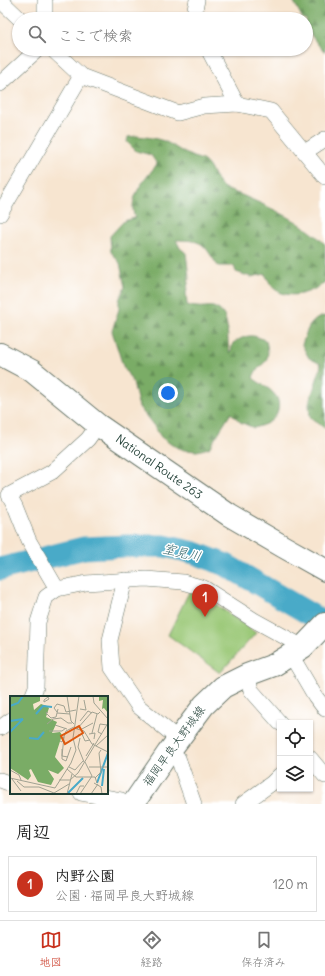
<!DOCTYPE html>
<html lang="ja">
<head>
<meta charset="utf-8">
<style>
	body { margin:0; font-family:Delius,"Klee One",sans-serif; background:#f6f6f6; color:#222 }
	.controls { position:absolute; right:12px; bottom:12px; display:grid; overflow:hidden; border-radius:0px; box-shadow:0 1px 3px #0004 }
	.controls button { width:36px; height:36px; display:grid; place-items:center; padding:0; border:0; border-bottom:1px solid #e0e0e0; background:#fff; color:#222; font:20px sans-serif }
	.you { position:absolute; left:168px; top:393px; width:14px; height:14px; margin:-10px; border:3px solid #fff; border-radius:50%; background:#1a73e8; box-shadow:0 0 0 6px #1a73e833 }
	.badge { display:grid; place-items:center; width:26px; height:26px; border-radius:50%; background:#c8321e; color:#fff; font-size:13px; font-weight:700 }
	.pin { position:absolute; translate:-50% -33px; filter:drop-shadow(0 1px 2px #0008) }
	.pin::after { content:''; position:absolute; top:21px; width:14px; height:12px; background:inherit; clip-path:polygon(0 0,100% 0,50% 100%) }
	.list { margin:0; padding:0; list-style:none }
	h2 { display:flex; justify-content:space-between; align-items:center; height:52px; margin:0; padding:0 16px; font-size:17px }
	h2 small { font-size:13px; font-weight:400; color:#767676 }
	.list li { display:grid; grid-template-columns:26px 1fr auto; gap:12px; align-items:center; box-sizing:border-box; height:56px; margin:0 8px 8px; padding:0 8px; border:1px solid #e0e0e0; border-radius:0px }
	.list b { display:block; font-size:15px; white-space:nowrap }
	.list p { margin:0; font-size:13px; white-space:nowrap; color:#767676 }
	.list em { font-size:13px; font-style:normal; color:#767676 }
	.icon { flex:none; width:22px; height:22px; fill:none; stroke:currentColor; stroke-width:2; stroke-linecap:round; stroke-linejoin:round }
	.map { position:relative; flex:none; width:325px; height:804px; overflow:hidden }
	.search { position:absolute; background:#fff; box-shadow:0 1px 3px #0004; left:12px; right:12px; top:12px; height:44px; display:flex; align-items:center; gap:10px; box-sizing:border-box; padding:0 14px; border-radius:22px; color:#767676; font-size:15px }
	.sheet { height:116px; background:#fff }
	nav { display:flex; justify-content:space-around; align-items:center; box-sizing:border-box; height:56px; border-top:1px solid #e0e0e0; background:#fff; font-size:11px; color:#767676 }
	nav a { display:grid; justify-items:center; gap:2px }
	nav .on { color:#c8321e }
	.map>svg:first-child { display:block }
	.forest { fill:url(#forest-firs); stroke:#4c744d }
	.park { fill:#99c775; stroke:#5c8254 }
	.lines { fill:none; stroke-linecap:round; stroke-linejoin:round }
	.river { stroke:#49aac8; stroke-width:23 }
	.minor-casing { stroke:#6b786b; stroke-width:16 }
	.primary-casing { stroke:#6b786b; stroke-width:24 }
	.trunk-casing { stroke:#6b786b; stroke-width:24 }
	.minor { stroke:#fff; stroke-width:15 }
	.primary { stroke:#fff; stroke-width:22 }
	.trunk { stroke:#fff; stroke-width:22 }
	.labels { text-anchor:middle; stroke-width:3; stroke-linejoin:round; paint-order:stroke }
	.street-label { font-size:12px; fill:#1f3d34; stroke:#fff }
	.water-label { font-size:13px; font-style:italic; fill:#2e6368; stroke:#fff }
	.inset-river { fill:none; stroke:#49aac8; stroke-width:2 }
	.inset-road { fill:none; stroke:#a1a292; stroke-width:1 }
	.view { fill:#de580e; fill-opacity:0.15; stroke:#de580e; stroke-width:2 }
	.inset-edge { fill:none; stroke:#1f3d34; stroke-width:2 }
</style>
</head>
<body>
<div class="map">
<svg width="325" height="804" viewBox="0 0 325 804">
	<defs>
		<pattern id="forest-firs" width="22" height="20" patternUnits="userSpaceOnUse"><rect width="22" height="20" fill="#7aac66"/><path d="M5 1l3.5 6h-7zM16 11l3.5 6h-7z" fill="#638d55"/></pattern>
	</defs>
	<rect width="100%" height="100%" fill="#fff"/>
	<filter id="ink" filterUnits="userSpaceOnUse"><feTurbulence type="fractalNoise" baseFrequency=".025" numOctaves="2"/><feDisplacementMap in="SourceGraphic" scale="8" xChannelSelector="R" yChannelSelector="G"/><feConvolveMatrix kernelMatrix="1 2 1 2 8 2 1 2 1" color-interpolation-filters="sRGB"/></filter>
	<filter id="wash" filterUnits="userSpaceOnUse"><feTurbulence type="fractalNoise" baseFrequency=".012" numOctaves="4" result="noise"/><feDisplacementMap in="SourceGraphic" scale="16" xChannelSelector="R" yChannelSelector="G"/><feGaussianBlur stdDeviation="0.9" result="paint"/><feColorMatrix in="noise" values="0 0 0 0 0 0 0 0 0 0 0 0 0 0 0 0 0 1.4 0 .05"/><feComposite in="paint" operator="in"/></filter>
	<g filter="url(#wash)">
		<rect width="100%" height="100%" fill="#f7e5d0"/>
		<g class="forest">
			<path d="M293,0H325V52C317,44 306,31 306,19H303Z"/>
			<path d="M137,136C146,137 155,138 164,141C173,145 181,152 191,156C197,159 202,158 207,164C213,171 216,183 224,188C230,192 238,193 244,196C273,209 302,221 325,244V282C312,293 291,300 276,290C271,287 268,279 265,274L251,277L236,272L234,266H218C203,244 205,240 176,240L180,248L186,253L189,278L186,293L187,305C190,306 194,307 197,307C202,308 208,306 213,307C233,313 225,339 230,354L233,343C246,335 252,333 266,341C268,349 270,359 262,365C257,370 255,371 253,378C260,384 269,387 275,395C282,403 278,417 269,422C265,425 259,426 254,428L240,422L231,413L209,448L197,451L184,450L172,445L161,437L154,426L139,407L133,383L123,366L112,331L119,309V300L125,287L120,263L111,252L110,236L124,221L135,218C127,197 145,180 157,164L151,155L136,151L127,142L128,137Z"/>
			<path d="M325,316V427H323L310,417L309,403L320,370L321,364L309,358L302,345C306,332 310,318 325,316Z"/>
		</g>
		<path class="park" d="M189,592L211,601L256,633L220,673L168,635Z"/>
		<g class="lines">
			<path class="river" d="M0,569L84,548L127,546H164L195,553L226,565L325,623"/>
		</g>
	</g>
	<g filter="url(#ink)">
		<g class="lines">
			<defs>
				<g id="minor">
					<path d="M0,0L20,19"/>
					<path d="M45,0V19"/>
					<path d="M193,19L197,0"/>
					<path d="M52,49L81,76L178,113L204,106L237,104L271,111L325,177"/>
					<path d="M208,49L237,104"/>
					<path d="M0,84L38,49"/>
					<path d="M305,152L325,139"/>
					<path d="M0,214L81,76"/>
					<path d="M125,580L110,640L112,668L138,706L178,739"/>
					<path d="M57,589L29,541L15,506L9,495L52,472L88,439L98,425"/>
					<path d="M291,655L315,696L325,709"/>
					<path d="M247,675L251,690L280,723"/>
					<path d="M32,697L36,687L38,622L46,597L57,589L86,583L146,579L183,582L204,588L254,620L303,647"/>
					<path d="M0,728L11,720"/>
					<path d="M168,753L178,758L194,804"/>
					<path d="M310,758L325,776"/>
					<path d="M0,780L11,784"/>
					<path d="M81,793L121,800L128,804"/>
					<path d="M243,804L272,783L280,775"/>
				</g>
				<path id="primary" d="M133,804L168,753L204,705L223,687L247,675L274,665L303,647L325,624"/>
				<path id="trunk" d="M0,354L32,371L98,425L229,515L284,547L325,570"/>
			</defs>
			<use href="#minor" class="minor-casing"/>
			<use href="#primary" class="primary-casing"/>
			<use href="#trunk" class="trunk-casing"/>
			<use href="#minor" class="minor"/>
			<use href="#primary" class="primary"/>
			<use href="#trunk" class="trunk"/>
		</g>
	</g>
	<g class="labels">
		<g class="street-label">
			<text transform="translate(159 467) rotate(35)" y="4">National Route 263</text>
			<text transform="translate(174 746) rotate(-54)" y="4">福岡早良大野城線</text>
		</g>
		<g class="water-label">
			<text transform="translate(182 552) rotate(13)" y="5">室見川</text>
		</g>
	</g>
	<g transform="translate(10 696)">
		<rect width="98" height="98" fill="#f7e5d0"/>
		<path d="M0,0H30V5L23,8L24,14L31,8L37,10L39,12L36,21L47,26L42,37L50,36L52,39L45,61L54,72L48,78L38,74L44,83L41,89L28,86L21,73L19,74L21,80L18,84L0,72ZM89,0H98V17L94,12L92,13L93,4L89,5Z" fill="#7aac66"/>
		<path class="inset-river" d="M0,10L8,7L13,0M26,18L33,10L42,11M0,25L13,23M0,36L13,23M19,42L28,43L34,36M87,87L98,57M92,90L94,73M58,97L73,82"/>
		<path class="inset-road" d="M57,0L61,25L64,28M83,0L84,7L98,23M38,1L39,3L34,6V4ZM54,10L56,16L66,14M70,13L76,14L74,4M38,16L36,17L41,22L46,21L48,13M47,16L44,12L47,8L54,10M47,17L60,18M51,22L58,27H62M70,25L78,15L82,17M37,28L43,23L51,22M45,29L57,33M64,32L74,35L82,48L98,56M67,33L82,16L88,18L90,16M70,34L83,27M39,35H52L56,32M82,37L87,18M79,38L85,37L84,43M92,38L88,36L90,28L97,29M68,39L72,38L75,45L80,44M54,41L52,60L58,61M70,42L68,51L74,66M50,45L52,46L56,35L64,31M86,50L98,39M52,53V63L56,65L61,51M76,60L84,47M59,71L65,74L73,65M79,71H98M57,73L66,81H85L87,87M0,74L9,79L11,84M0,82L45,92L61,67L66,54L63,42L69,0M85,82L91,76L89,57L91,54M2,83L11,95M49,84H60L68,77L98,27M7,85L14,91H29L44,97L59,88M84,87L91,91L92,98M57,98L62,78M66,98L70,90H74M70,98L82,80L75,66M81,98L88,88"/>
		<path class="view" d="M69,30L73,37L55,48L51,40Z"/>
		<rect width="98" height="98" class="inset-edge"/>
	</g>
</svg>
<div class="controls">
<button><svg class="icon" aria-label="locate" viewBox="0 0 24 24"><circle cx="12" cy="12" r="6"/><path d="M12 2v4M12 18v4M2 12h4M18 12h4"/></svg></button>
<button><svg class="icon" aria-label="layers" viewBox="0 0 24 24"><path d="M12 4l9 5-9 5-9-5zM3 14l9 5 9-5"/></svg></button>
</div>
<div class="you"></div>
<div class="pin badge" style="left:205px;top:617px">1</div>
<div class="search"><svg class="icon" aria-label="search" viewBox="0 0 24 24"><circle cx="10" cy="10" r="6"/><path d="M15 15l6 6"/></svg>ここで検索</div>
</div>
<section class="sheet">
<h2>周辺<small></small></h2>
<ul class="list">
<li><span class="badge">1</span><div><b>内野公園</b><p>公園 · 福岡早良大野城線</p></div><em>120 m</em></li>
</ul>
</section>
<nav>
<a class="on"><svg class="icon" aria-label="map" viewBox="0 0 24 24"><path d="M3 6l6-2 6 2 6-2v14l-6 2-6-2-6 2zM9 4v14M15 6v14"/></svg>地図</a>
<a><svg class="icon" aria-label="directions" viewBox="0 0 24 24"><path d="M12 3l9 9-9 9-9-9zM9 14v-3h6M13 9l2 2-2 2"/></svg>経路</a>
<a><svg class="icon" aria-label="saved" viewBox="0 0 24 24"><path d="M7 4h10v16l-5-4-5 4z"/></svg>保存済み</a>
</nav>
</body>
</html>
